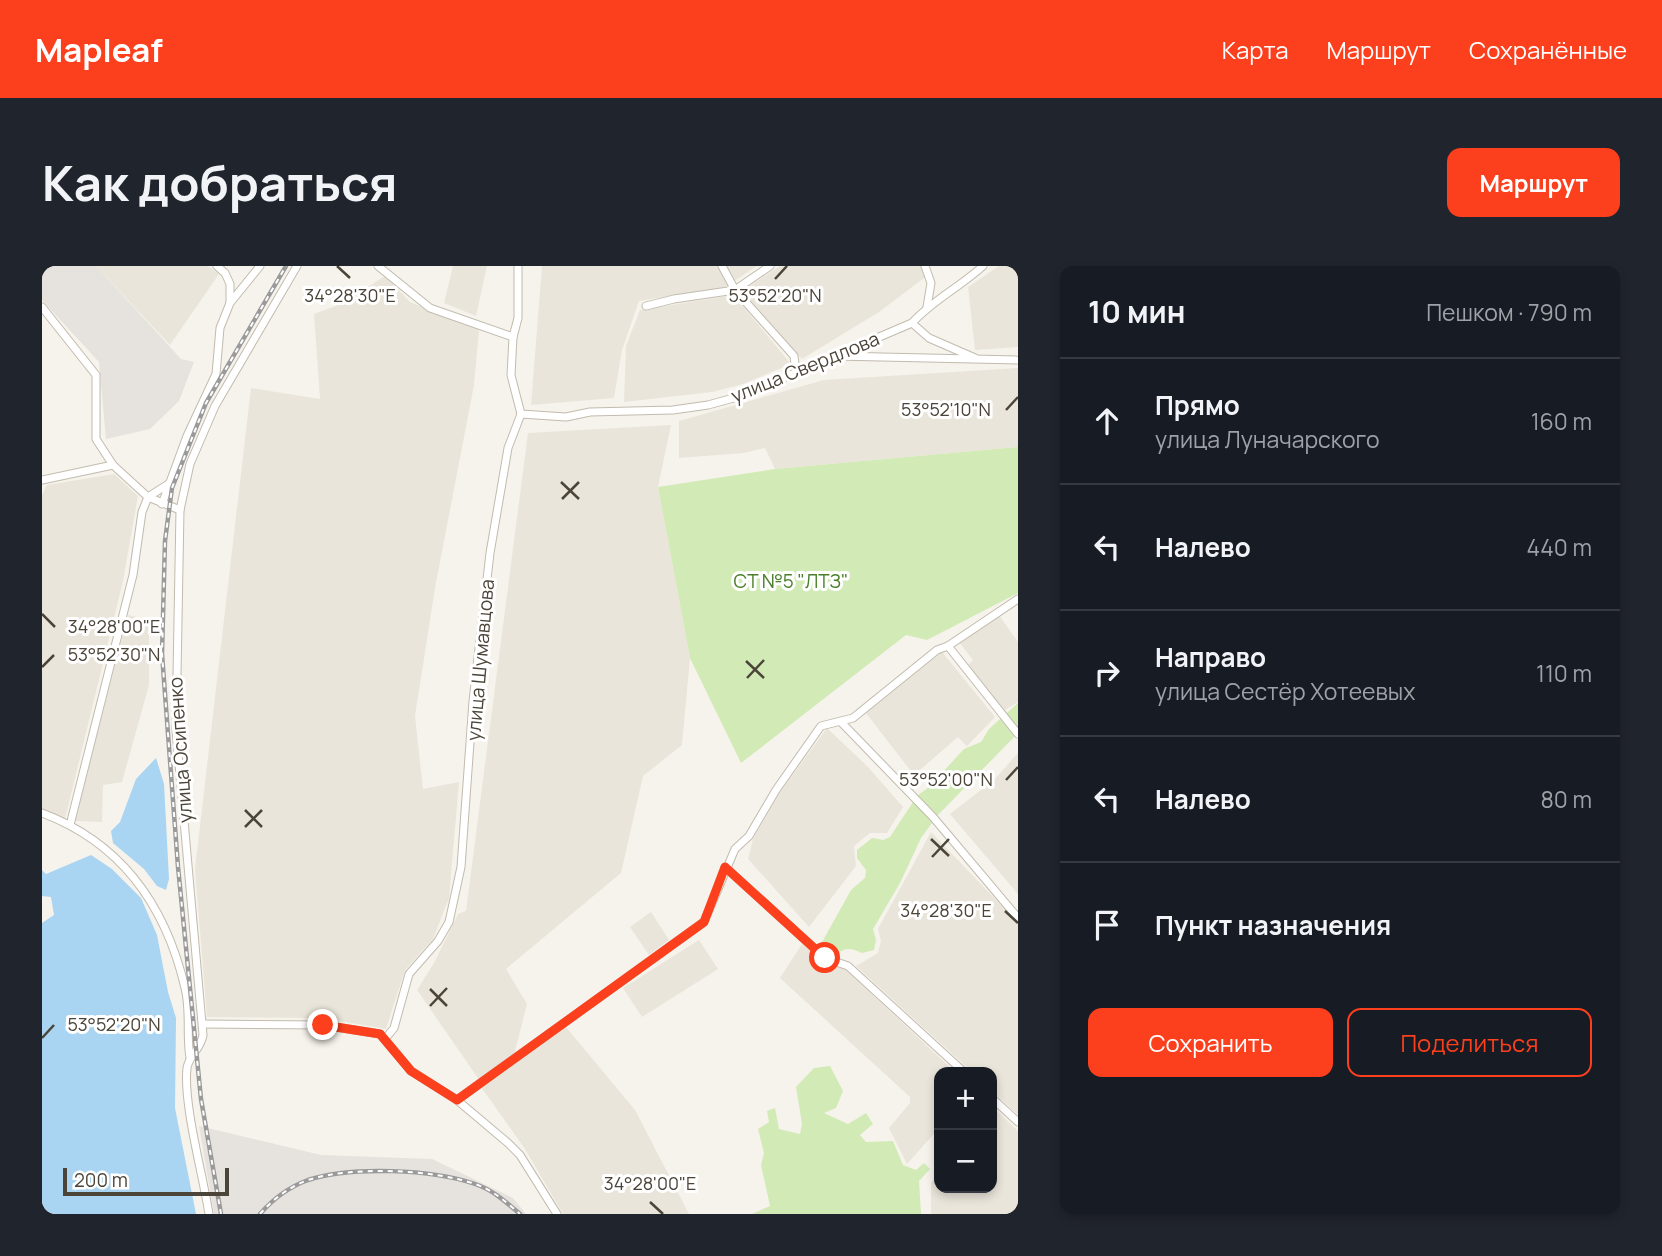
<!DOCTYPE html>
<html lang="ru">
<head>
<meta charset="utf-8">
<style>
	body { margin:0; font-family:Manrope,sans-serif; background:#20242c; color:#f1f3f6 }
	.controls { position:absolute; right:21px; bottom:21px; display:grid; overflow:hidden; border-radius:14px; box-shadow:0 4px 10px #0003 }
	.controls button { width:63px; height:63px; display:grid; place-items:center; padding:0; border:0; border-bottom:2px solid #363941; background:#171b24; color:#f1f3f6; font:35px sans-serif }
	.scale { position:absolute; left:21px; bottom:18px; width:166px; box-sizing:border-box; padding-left:7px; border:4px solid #4b4439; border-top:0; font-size:19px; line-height:24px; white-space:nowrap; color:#4b4439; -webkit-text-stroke:5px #fff; paint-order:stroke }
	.stop { position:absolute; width:21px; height:21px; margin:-16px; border:5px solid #fc3f1d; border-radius:50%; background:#fff }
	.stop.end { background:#fc3f1d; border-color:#fff; box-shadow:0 2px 7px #0008 }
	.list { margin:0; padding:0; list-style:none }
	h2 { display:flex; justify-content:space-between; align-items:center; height:91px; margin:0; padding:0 28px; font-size:30px }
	h2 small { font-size:23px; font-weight:400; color:#9ea1a6 }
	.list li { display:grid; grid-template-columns:46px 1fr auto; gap:21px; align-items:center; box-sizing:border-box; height:126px; padding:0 28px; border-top:2px solid #363941 }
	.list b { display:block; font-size:26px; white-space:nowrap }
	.list p { margin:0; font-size:23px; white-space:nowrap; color:#9ea1a6 }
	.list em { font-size:23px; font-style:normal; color:#9ea1a6 }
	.actions { display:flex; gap:14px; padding:21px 28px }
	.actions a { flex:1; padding:16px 0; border:2px solid #fc3f1d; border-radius:14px; text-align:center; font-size:24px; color:#fc3f1d }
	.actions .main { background:#fc3f1d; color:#fff }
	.icon { flex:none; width:38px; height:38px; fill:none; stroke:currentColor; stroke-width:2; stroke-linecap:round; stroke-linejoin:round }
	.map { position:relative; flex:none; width:976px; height:948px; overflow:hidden; border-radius:14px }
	header { display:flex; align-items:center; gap:42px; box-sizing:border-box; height:98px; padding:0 35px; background:#fc3f1d; color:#fff }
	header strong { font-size:33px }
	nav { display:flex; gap:38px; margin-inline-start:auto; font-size:24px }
	.intro { display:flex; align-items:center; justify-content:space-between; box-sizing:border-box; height:168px; padding:0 42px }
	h1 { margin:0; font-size:49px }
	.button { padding:18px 32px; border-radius:14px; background:#fc3f1d; color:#fff; font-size:24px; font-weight:700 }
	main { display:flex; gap:42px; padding:0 42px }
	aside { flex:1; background:#171b24; border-radius:14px; box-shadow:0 4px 10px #0003 }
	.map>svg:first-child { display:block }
	.residential { fill:#eae5da }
	.industrial { fill:#e6e2dd }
	.green { fill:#d2eab5 }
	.water { fill:#a9d4f2 }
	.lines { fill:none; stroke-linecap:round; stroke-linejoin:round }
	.minor-casing { stroke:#c2bbae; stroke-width:9 }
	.minor { stroke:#fff; stroke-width:7 }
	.rail-casing { stroke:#9a9a9a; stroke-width:4.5 }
	.rail { stroke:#fff; stroke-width:2; stroke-dasharray:5; stroke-linecap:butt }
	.route { stroke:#fc3f1d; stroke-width:9 }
	.ticks { fill:none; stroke:#4b4439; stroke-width:2.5 }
	.labels { text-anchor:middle; stroke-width:6; stroke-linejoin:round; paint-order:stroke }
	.street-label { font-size:19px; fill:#4b4439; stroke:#fff }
	.park-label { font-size:19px; fill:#4a7f2a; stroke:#fff }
	.ticks-label { font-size:18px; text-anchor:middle; fill:#4b4439; stroke:#fff; stroke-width:6; stroke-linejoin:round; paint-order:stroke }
</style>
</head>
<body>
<header>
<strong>Mapleaf</strong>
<nav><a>Карта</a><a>Маршрут</a><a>Сохранённые</a></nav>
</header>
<div class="intro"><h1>Как добраться</h1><a class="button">Маршрут</a></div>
<main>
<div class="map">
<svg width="976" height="948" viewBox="0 0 976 948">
	<rect width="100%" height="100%" fill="#f6f3ec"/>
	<g class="residential">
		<path d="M54,0H166L177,8L128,79Z"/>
		<path d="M411,0H445L434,50L402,37Z"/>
		<path d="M500,0H715L683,21L597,35L580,84L572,132L489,139Z"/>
		<path d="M738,0H880L886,9L837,46L760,93L700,25Z"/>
		<path d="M957,0H976V81L933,84L926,21Z"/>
		<path d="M343,10L368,36L437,64L432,119L393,322L373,450L381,523L417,516L407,632L391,673L363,704L344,763L281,752L165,751L153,603L209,122L278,133L272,48L299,38Z"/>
		<path d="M686,30L695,33L749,98L701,118L670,126L582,136L584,80L598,44Z"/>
		<path d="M976,102V181L733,203L723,182L701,187L637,192V155L782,114Z"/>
		<path d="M629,159L616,221L648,392L640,479L601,510L579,607L464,703L485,738L472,789L438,815L375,724L392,697L416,648L424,645L486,167Z"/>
		<path d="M72,208L96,230L81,315L23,553L0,543V229L5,219Z"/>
		<path d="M956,348L976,376V436L963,444L925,400L931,394L917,376Z"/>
		<path d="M86,349L107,354V419L80,516L61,519L60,556L33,555Z"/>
		<path d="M900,386L953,451L925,480L916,471L872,509L824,447Z"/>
		<path d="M785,462L826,501L861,541L845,567H828L812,580L814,600L767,661L706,593L711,573L738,526Z"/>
		<path d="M976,487V628L908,548L952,514Z"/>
		<path d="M889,566L976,657V849L950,825V806H930L814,700L836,687L839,675L836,663Z"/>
		<path d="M609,646L627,674L607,689L588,661Z"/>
		<path d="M657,674L676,703L600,751L581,722Z"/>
		<path d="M760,678L781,695L804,704L913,806H897V862L865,898L847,862L868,837V831L738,712Z"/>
		<path d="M524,761L593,844L647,948H521L483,883L439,821Z"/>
		<path d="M950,840L976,865V948H889V917L897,905V922H950Z"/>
	</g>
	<g class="industrial">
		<path d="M0,0H54L139,93L152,96L137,135L108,163L64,173L57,96L0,34Z"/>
		<path d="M157,860L279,889L390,893L471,932L484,948H172Z"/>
	</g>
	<g class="green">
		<path d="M976,181V327L885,374L864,369L699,497L648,392L616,221L733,203Z"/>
		<path d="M976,437V467L895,550L879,572L858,617L831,663L834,674L832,684L820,687C800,676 800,691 783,687L779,678L809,624L823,612L824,604L815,592V584L830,572L841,574L848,571L875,530L887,521L922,483L939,476L947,463Z"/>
		<path d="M788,800L801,825L794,842L782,847L806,858L824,847L831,858L818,869L824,876L851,875L861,899L874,904L882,897L888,903L877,915L879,948H710L728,940L719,899L722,887L716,863L727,856L725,845L733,842L737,863L758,868L760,858L754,821L772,802Z"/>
	</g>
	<g class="water">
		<path d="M114,492L122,518L127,613L124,624L115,620L102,603L71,577L69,565L78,556L94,513Z"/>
		<path d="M49,589L70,603L99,632L115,669L126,726L134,752L133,842L154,948H0V657L12,649L9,631L0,630V604L4,608Z"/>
	</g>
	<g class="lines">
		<defs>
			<g id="minor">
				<path d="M336,0L388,42L471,71"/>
				<path d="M680,0L693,24L752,90L754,106"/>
				<path d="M883,0L889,17L885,41"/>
				<path d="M188,37L218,0"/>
				<path d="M604,40L632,33L693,24L728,0"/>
				<path d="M0,41L54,109V173L71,199L106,231L138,244"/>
				<path d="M870,57L887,72L933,92"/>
				<path d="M794,90L976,94"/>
				<path d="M479,148L524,151L548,146L631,144L666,139L699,130L870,57C891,34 918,21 941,0"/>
				<path d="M0,214L71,199"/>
				<path d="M120,238L145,170L174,108L178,62L188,37V18L183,7L175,0"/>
				<path d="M906,380L976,468"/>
				<path d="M800,457L891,551L976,652"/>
				<path d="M0,547C80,577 124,641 143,722C149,745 144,769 148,792"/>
				<path d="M28,559L91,309L100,246L106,231L128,217"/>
				<path d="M683,601L783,692L806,700L922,806"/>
				<path d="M161,758L281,759L338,768L369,805L415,834L466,877L478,889L515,948"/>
				<path d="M343,773L352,762L367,708L396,675L407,656L419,601L431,435L448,287L466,182L479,148L469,109L471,71L476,52V0"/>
				<path d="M950,832L976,856"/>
				<path d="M415,834L662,656L693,583L707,570L734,524L779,460L811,452L895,384L906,380L976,333"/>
				<path d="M167,948C161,909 141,838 145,802C147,789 159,783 161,769L134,464L138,244L148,198L173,140L255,0"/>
			</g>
		</defs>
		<use href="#minor" class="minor-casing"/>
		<use href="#minor" class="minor"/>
		<defs>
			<g id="rail">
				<path d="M179,948L159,833L136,601L120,388L123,275L130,222L164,137L244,0"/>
				<path d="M218,948C231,933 247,921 266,914C309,900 390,903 433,918C451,924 464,936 478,948"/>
			</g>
		</defs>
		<use href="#rail" class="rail-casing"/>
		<use href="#rail" class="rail"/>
	</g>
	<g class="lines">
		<path class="route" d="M281,759L338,768L369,805L415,834L662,656L683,601L783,692"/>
	</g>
	<path class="ticks" d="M295,0L308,12M733,13L745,0M964,144L976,131M519,216L537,233M520,233L537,216M0,348L13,361M704,395L722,412M0,401L12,389M705,412L722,394M964,514L976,501M203,544L220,561M203,561L220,544M889,573L907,590M890,591L907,573M963,645L976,657M388,723L405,740M388,740L405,722M0,772L12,759M608,936L621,948"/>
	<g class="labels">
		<g class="street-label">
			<text transform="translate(763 101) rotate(-22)" y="7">улица Свердлова</text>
			<text transform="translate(438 394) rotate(-85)" y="7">улица Шумавцова</text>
			<text transform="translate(138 484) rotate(-94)" y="7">улица Осипенко</text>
		</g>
		<g class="park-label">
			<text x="749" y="322">СТ №5 "ЛТЗ"</text>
		</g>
	</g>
	<g class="ticks-label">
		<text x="308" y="36">34°28'30"E</text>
		<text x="733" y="36">53°52'20"N</text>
		<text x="904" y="150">53°52'10"N</text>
		<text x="72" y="367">34°28'00"E</text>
		<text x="72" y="395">53°52'30"N</text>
		<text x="904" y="520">53°52'00"N</text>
		<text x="904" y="651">34°28'30"E</text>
		<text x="72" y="765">53°52'20"N</text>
		<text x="608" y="924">34°28'00"E</text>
	</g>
</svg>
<div class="controls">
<button>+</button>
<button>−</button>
</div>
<div class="scale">200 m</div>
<div class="stop" style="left:783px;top:692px"></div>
<div class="stop end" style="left:281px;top:759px"></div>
</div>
<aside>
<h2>10 мин<small>Пешком · 790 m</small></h2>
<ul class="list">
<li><svg class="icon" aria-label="ahead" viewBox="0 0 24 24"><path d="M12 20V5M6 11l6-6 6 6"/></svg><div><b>Прямо</b><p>улица Луначарского</p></div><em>160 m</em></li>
<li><svg class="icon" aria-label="left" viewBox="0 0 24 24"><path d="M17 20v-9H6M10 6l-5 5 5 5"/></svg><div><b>Налево</b></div><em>440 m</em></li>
<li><svg class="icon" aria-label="right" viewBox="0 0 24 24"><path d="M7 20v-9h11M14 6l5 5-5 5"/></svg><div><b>Направо</b><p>улица Сестёр Хотеевых</p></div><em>110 m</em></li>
<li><svg class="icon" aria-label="left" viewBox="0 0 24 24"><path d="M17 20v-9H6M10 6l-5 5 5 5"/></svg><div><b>Налево</b></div><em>80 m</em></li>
<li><svg class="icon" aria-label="arrive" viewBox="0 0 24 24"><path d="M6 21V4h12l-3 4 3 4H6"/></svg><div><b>Пункт назначения</b></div></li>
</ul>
<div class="actions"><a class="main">Сохранить</a><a>Поделиться</a></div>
</aside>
</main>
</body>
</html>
